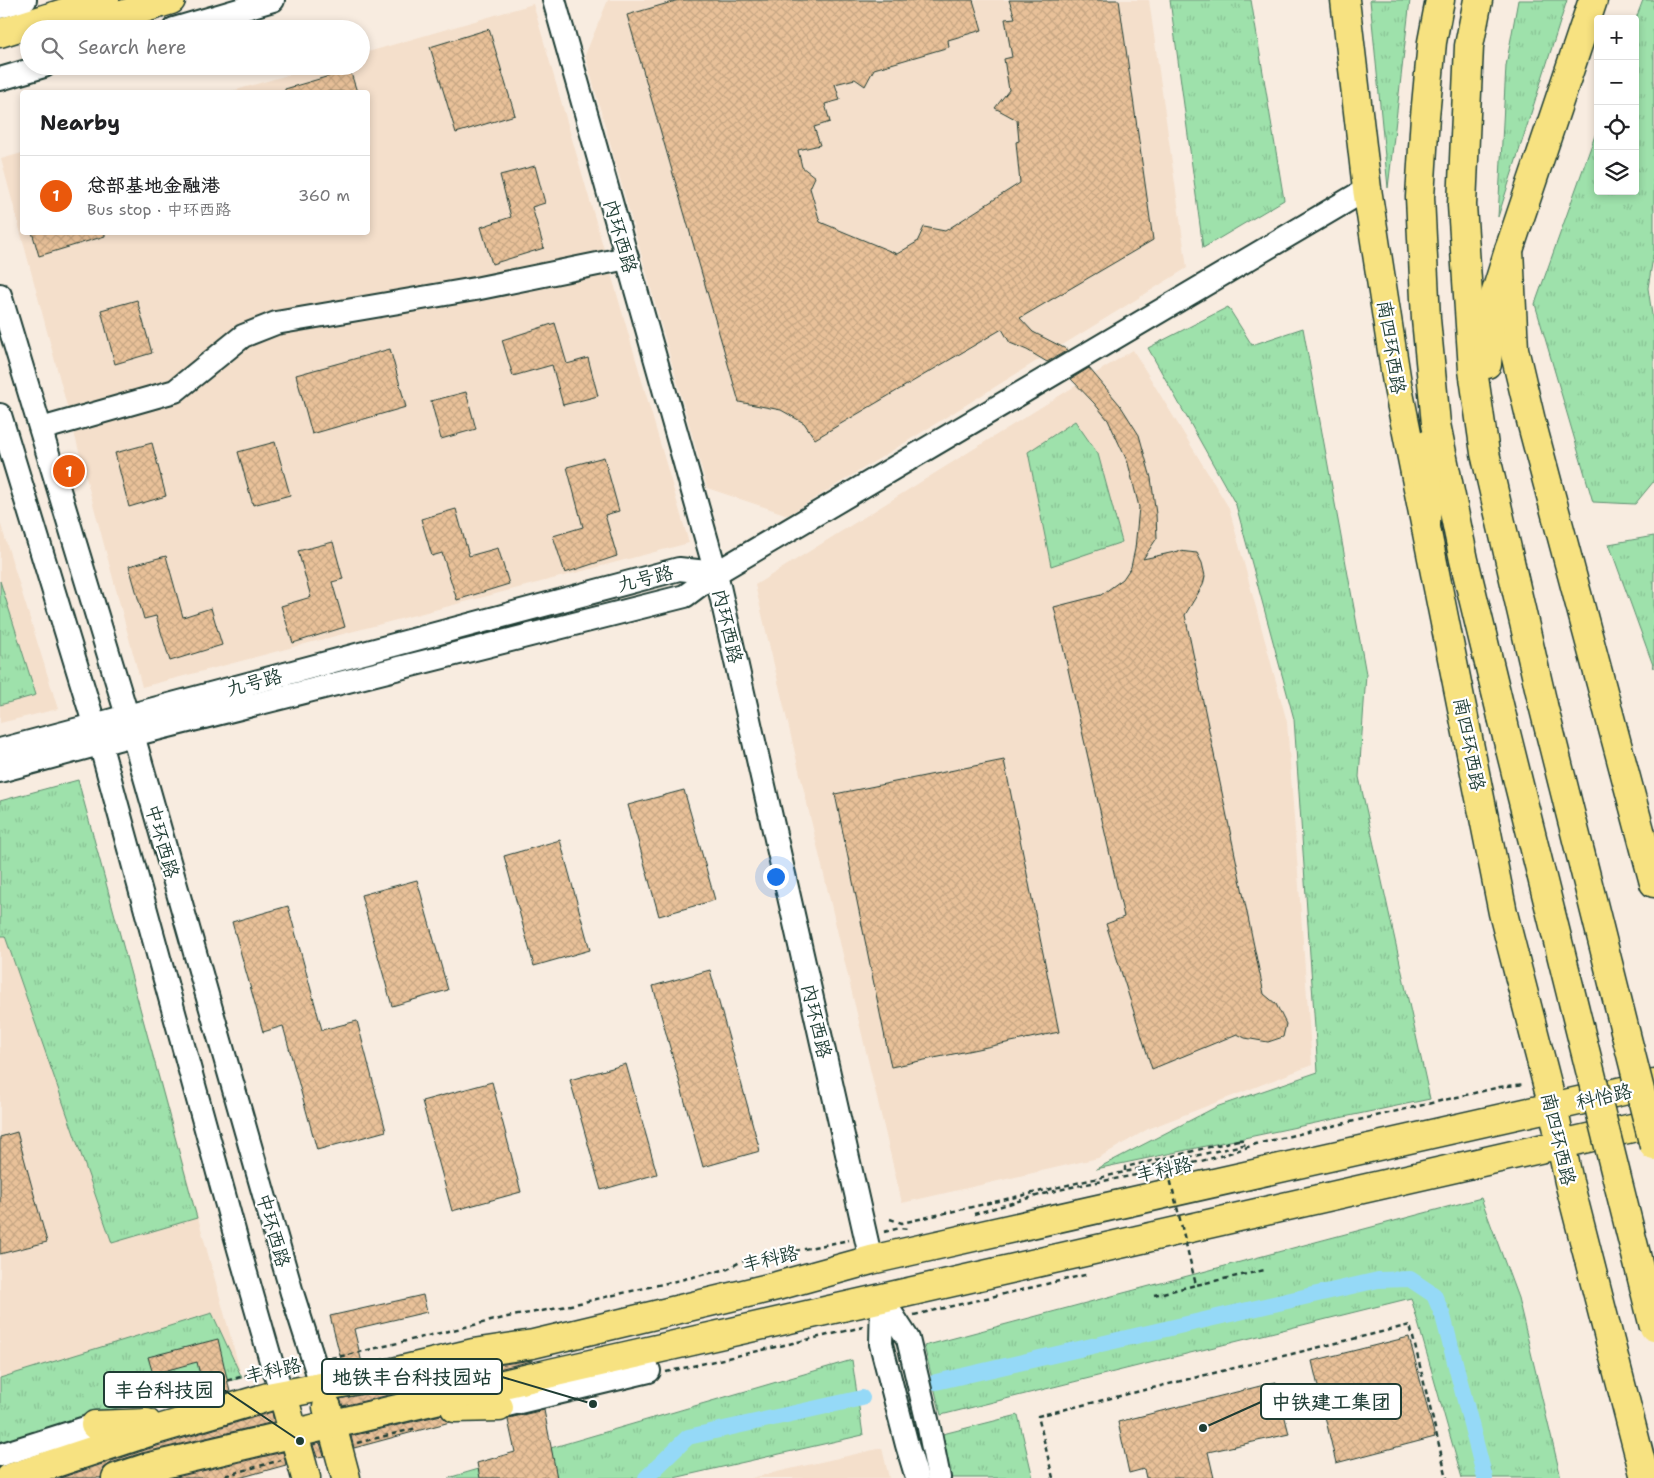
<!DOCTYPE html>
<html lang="en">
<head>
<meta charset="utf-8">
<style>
	body { margin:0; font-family:"Shantell Sans","LXGW WenKai TC",sans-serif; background:#f2f2f2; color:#202124 }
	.controls { position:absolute; right:15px; top:15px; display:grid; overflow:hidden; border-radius:5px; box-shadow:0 2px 8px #0003 }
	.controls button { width:45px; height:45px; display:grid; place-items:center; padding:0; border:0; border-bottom:1px solid #e0e0e0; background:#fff; color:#202124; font:25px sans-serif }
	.you { position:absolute; left:775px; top:876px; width:18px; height:18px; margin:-12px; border:4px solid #fff; border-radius:50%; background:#1a73e8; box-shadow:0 0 0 8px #1a73e833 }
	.badge { display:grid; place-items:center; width:32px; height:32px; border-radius:50%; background:#ea580c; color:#fff; font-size:16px; font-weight:700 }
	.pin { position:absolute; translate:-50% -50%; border:2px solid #fff; box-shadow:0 1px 5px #0006 }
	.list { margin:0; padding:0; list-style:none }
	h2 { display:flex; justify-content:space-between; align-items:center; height:65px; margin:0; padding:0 20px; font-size:21px }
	h2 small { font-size:16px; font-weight:400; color:#757577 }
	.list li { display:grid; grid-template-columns:32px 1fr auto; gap:15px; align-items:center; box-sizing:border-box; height:80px; padding:0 20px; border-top:1px solid #e0e0e0 }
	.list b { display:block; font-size:19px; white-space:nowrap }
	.list p { margin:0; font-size:16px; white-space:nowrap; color:#757577 }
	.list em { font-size:16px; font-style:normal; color:#757577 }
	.icon { flex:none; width:28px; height:28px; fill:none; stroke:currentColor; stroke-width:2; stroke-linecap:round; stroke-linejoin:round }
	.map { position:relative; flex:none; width:1654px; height:1478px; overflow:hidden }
	.search { position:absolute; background:#fff; box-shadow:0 2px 8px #0003; left:20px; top:20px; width:350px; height:55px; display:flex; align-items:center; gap:12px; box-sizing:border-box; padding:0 18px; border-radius:28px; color:#757577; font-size:19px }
	.panel { position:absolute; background:#fff; box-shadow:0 2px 8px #0003; left:20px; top:90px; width:350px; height:145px; border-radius:5px }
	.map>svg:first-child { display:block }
	.built { fill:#f4dfcb }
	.grass { fill:url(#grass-tufts); stroke:#5e8f70 }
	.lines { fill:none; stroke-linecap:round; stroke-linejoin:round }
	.canal { stroke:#95d9f7; stroke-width:16 }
	.building { fill:url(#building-cross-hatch); stroke:#1f3d34 }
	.minor-casing { stroke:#1f3d34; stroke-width:26 }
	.major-casing { stroke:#1f3d34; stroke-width:31 }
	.highway-casing { stroke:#1f3d34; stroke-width:31 }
	.path { stroke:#1f3d34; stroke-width:2.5; stroke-dasharray:5 4; stroke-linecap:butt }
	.minor { stroke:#fff; stroke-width:22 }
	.major { stroke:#f7e281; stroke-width:28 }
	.highway { stroke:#f7e281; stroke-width:28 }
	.highway-bridge-casing { stroke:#1f3d34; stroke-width:31; stroke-linecap:butt }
	.path-bridge { stroke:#1f3d34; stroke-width:2.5; stroke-dasharray:5 4; stroke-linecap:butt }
	.highway-bridge { stroke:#f7e281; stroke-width:28 }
	.labels { text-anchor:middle; stroke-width:4.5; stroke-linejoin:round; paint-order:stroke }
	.street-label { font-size:19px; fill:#1f3d34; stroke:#fff }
	.leader { fill:none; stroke:#1f3d34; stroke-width:2 }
	.callout-dot { fill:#1f3d34; stroke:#fff; stroke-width:2 }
	.callout { fill:#fff; stroke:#1f3d34; stroke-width:2 }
	.callout-label { font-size:20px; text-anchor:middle; font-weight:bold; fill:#1f3d34 }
</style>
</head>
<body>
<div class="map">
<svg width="1654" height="1478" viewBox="0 0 1654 1478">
	<defs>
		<pattern id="grass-tufts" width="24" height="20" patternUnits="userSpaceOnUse" patternTransform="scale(1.25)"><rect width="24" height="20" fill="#9ee1ab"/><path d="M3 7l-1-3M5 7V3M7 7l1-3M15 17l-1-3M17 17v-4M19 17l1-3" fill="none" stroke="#88c294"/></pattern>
		<pattern id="building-cross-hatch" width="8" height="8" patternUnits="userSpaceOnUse" patternTransform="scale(1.25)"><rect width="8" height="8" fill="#e9c199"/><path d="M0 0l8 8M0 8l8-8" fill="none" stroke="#c7a784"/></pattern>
	</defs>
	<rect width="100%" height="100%" fill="#f8ece0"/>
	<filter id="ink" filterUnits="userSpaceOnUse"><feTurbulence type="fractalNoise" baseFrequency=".02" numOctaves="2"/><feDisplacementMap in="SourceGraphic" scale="10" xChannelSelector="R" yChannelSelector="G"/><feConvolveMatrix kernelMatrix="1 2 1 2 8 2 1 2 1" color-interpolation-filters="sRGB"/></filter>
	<g filter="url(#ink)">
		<g class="built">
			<path d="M608,0H1149L1187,268L788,515L707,488L585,55Z"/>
			<path d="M533,4L689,543L142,687L1,159L22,153V232H368V92H229L319,66H361V54Z"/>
			<path d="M1133,350L1229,508L1287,722L1312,1065L1148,1129L1098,1158L902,1203L755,585Z"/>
			<path d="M0,522L58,709L0,723Z"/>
			<path d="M78,780L242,1378L0,1453V801Z"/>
			<path d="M882,1448L889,1478H751Z"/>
		</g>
		<g class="grass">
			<path d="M1170,0H1251L1284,200L1203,248Z"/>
			<path d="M1370,0H1410L1388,188Z"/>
			<path d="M1518,0H1567L1498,217L1506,66Z"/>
			<path d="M1643,0H1654V251L1648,288L1654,328V481L1635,504L1593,502L1535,304L1598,127V191H1635V21Z"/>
			<path d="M1228,307L1252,345L1303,328L1366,674L1359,777L1430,1099L1096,1169L1216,1107L1318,1072L1294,719L1236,505L1148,348Z"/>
			<path d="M1075,421L1098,454L1122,542L1051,566L1028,452Z"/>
			<path d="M1654,536V668L1609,544Z"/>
			<path d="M0,581L36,695L0,705Z"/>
			<path d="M78,780L197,1218L112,1243L5,936H0V801Z"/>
			<path d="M1481,1198L1518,1298L1561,1478H1462L1411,1298L941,1415L924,1346Z"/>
			<path d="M212,1313L242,1378L84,1416L0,1445V1378Z"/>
			<path d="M852,1360L863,1435L674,1478H448Z"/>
			<path d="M1018,1415L1033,1478H947L935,1436Z"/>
		</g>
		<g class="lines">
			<g class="canal">
				<path d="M936,1382L1378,1280L1410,1279L1434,1295L1443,1316L1485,1478"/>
				<path d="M646,1478L688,1437L862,1398"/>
			</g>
		</g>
		<g class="building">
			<path d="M679,0H973L982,30L948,40L949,47L874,69L865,86L855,79L835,84L840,100L825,104L830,122L814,127L820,145L798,150L802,167L815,177L810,188L820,222L897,254L917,242L924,227L945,231L1020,183L1016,142L1019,141L1017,120L995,108L1009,90L1004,59L1012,57L1005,19L1015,18L1009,0H1119L1153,240L1020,318L1033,332L1068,350L1047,362L1027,350L1010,343L1002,329L815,439L804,423L781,410L739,402L627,15Z"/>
			<path d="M489,29L515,115L456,133L430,47Z"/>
			<path d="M350,70L357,92H285V89Z"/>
			<path d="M535,166L545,203L532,207L544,248L492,264L481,227L511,217L500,175Z"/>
			<path d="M32,232H105V236L39,256Z"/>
			<path d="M137,300L152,353L115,364L101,310Z"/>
			<path d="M555,323L567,364L588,358L598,396L563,405L552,365L513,376L502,340Z"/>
			<path d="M390,349L406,407L312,434L296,375Z"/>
			<path d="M1089,368L1120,405L1139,435L1151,478L1156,514L1157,538L1143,559L1179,551L1197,553L1202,563L1205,576L1203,585L1185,615L1264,994L1276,1004L1286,1024L1283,1037L1268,1042L1245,1038L1237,1034L1152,1069L1106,924L1124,917L1054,607L1101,595L1123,579L1131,567L1135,549L1139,507L1128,463L1108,420L1094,403L1071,379Z"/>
			<path d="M466,392L476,429L441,439L431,401Z"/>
			<path d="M275,442L290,495L253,505L238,452Z"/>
			<path d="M152,443L166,496L129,507L115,453Z"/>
			<path d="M604,457L619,511L605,515L617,556L565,573L553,536L583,527L567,467Z"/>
			<path d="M456,509L469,556L498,548L509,584L457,600L442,553L432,556L421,519Z"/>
			<path d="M333,542L343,579L332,582L345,627L293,643L281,606L311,597L298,551Z"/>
			<path d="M166,556L183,617L211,608L222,645L170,661L156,616L144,619L129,566Z"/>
			<path d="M1004,760L1059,1032L891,1067L835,794Z"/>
			<path d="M684,790L715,900L659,916L628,805Z"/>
			<path d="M560,840L590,950L534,966L504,856Z"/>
			<path d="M417,880L448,990L392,1006L361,895Z"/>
			<path d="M288,906L322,1030L357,1021L386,1131L317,1150L283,1026L263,1032L232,922Z"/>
			<path d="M710,970L760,1151L703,1167L653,986Z"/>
			<path d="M626,1064L657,1174L601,1190L570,1080Z"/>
			<path d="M492,1082L521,1192L452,1211L422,1101Z"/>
			<path d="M17,1132L47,1242L0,1254V1137Z"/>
			<path d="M423,1295L427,1312L354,1329L362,1363L343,1367L330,1316Z"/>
			<path d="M1409,1337L1435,1437L1336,1463L1312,1361Z"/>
			<path d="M218,1339L230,1392L206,1399L197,1362L153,1374L148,1357Z"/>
			<path d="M532,1360V1361L343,1406L340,1399L476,1368Z"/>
			<path d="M1276,1382L1289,1434L1208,1452L1214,1478H1146L1144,1469L1129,1473L1118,1422Z"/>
			<path d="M544,1410L557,1478H480L477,1463L515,1452L508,1420L509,1418Z"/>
			<path d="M272,1412L274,1422L142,1453L111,1463L104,1468L101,1478H60L157,1446Z"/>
			<path d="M441,1415L450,1422L354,1448L351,1436Z"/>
			<path d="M320,1443L324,1456L317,1457L313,1445Z"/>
			<path d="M283,1452L286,1465L239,1478H172Z"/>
		</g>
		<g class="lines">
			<defs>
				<g id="minor">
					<path d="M554,0L716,573L871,1260"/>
					<path d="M0,7L25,0"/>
					<path d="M174,29L273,0"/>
					<path d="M0,79L44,66"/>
					<path d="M0,295L133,735L292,1293L322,1387"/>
					<path d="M0,415L100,743L239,1249L271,1361L283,1395"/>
					<path d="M41,429L175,391L243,336L276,323L475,289L627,258"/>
					<path d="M0,750L679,569L716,573"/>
					<path d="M0,771L133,735L685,596L716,573L1367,189"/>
					<path d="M882,1299L908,1339L929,1428L939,1478"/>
					<path d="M882,1299L881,1344L907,1445L917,1478"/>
					<path d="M499,1407L649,1371"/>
					<path d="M0,1455L95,1425"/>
				</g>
				<g id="major">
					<path d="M1345,0L1367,189L1397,383L1503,913L1553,1107L1569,1182L1645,1478"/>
					<path d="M1593,0L1509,250L1514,349L1531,421L1654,883"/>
					<path d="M79,28L171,0"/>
					<path d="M0,33L105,0"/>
					<path d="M283,1395L306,1478"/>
					<path d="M327,1407L346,1478"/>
					<path d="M455,1408L499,1407"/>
					<path d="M95,1425L147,1423"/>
					<path d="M10,1478L152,1431L268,1397L363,1379L473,1353L533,1344L777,1286L871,1260L1654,1084"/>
					<path d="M116,1478L146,1468L551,1373L1654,1123"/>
				</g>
				<g id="highway">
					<path d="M1440,0L1432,42L1425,116L1420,197L1426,319L1436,424L1464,560L1502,717"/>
					<path d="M1478,0L1469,46L1462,205L1473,370L1485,453L1543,705"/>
					<path d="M1487,364L1491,308L1509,250"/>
					<path d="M1426,524L1429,444"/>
				</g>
			</defs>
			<use href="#minor" class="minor-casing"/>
			<use href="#major" class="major-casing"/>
			<use href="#highway" class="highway-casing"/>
			<g class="path">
				<path d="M1238,1140H1242L1243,1144"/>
				<path d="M1125,1171V1167L1165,1158"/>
				<path d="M974,1214C1013,1203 1052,1190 1092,1183C1147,1173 1203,1164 1256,1144L1500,1087L1525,1084"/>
				<path d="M890,1219L902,1223L1247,1144"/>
				<path d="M884,1232L900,1228L908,1229"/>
				<path d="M1154,1295L1196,1285"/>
				<path d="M914,1315L1089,1274"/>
				<path d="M331,1358L347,1355L512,1316L553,1309L728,1269L740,1262L849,1240"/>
				<path d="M666,1372L863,1327"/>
				<path d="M149,1402L255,1373"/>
				<path d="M357,1443L417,1428"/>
				<path d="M217,1478L281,1460"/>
				<path d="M1053,1478L1038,1416L1410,1325L1447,1478"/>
			</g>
			<use href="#minor" class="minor"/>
			<use href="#major" class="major"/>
			<use href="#highway" class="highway"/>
			<defs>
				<g id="highway-bridge">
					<path d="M1543,705L1654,1146"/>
					<path d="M1502,717L1654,1327"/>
				</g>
			</defs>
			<use href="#highway-bridge" class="highway-bridge-casing"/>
			<path class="path-bridge" d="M1238,1140L1165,1158L1196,1285L1265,1270"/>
			<use href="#highway-bridge" class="highway-bridge"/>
		</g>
	</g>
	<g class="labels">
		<g class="street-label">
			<text transform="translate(621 236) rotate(74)" y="7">内环西路</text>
			<text transform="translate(1392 347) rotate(81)" y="7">南四环西路</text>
			<text transform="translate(645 578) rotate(-14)" y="7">九号路</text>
			<text transform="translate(728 626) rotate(77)" y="7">内环西路</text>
			<text transform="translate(254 682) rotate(-15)" y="7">九号路</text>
			<text transform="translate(1470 744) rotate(79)" y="7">南四环西路</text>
			<text transform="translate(163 841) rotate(74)" y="7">中环西路</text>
			<text transform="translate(817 1021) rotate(77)" y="7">内环西路</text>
			<text transform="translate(1604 1096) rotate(-13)" y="7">科怡路</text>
			<text transform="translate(1559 1139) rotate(77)" y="7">南四环西路</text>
			<text transform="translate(1164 1169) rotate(-12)" y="7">丰科路</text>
			<text transform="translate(274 1230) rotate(74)" y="7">中环西路</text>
			<text transform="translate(770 1258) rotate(-13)" y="7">丰科路</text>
			<text transform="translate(273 1370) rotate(-12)" y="7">丰科路</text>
		</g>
	</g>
	<path class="leader" d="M593 1404L502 1377M300 1441L224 1390M1203 1428L1261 1402"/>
	<g class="callout-dot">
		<circle cx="593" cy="1404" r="5"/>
		<circle cx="300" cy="1441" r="5"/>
		<circle cx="1203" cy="1428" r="5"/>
	</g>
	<g class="callout">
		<rect x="322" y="1359" width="180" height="35" rx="5"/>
		<rect x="104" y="1372" width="120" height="35" rx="5"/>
		<rect x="1261" y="1384" width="140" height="35" rx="5"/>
	</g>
	<g class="callout-label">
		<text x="412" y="1384">地铁丰台科技园站</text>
		<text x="164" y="1397">丰台科技园</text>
		<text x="1331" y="1409">中铁建工集团</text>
	</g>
</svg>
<div class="controls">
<button>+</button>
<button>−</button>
<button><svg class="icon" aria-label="locate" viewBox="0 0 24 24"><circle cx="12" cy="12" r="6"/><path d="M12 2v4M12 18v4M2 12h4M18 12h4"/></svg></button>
<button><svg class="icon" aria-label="layers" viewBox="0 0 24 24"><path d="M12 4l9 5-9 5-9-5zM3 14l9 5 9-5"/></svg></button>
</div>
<div class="you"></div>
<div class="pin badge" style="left:69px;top:471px">1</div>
<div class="search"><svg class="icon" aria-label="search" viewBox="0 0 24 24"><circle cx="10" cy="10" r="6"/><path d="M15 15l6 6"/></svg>Search here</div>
<section class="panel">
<h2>Nearby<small></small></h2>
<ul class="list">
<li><span class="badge">1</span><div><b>总部基地金融港</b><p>Bus stop · 中环西路</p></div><em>360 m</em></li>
</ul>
</section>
</div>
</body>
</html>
